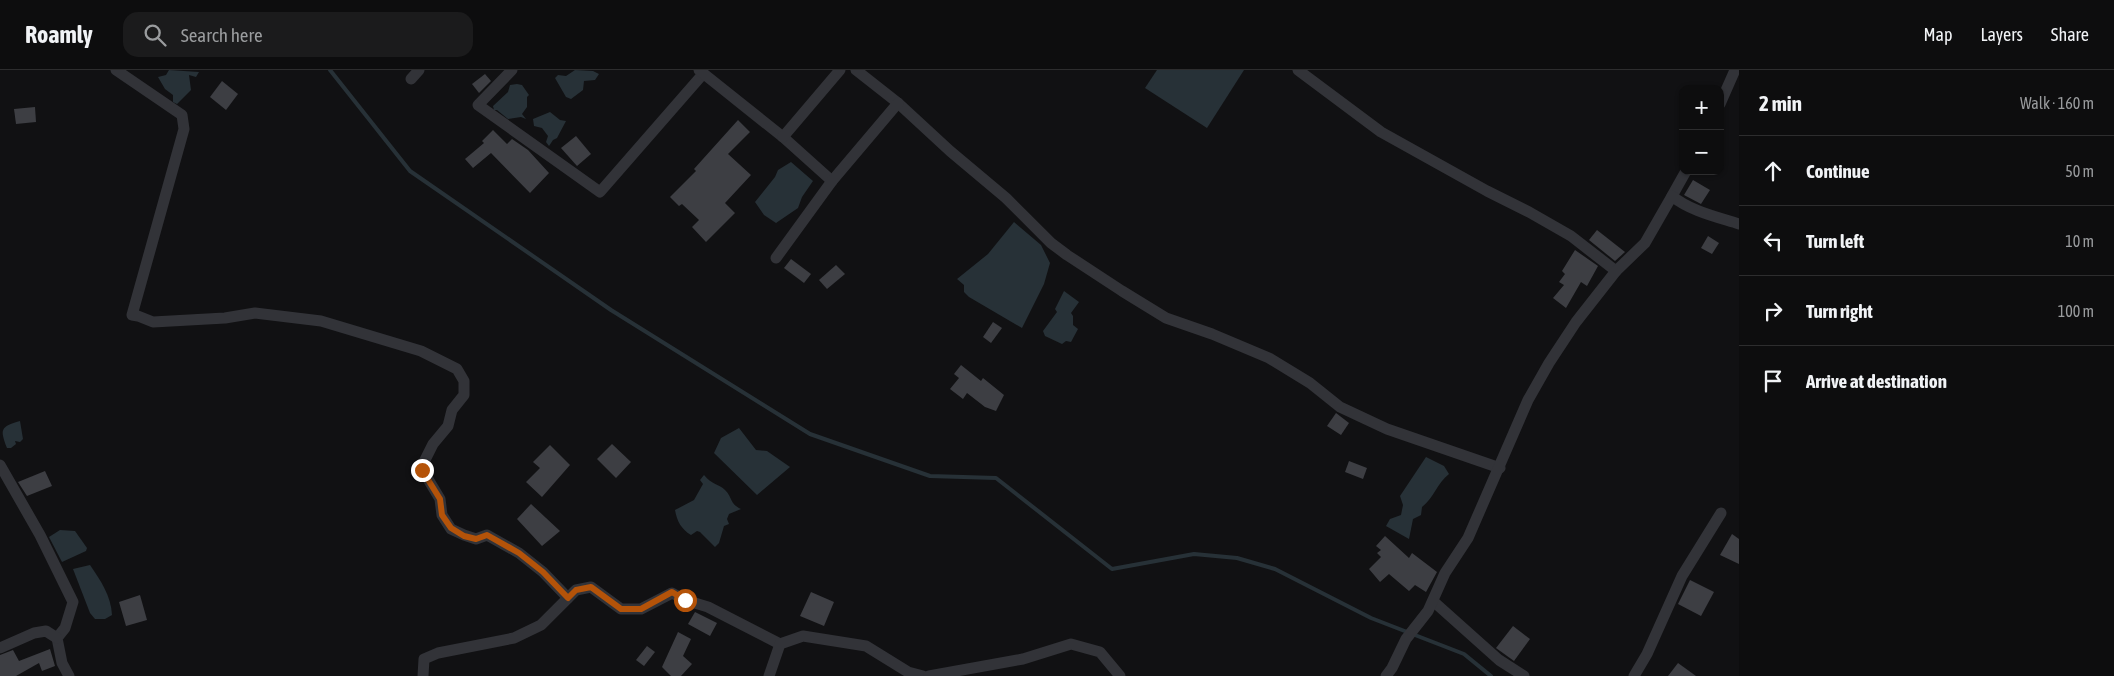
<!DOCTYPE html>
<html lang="en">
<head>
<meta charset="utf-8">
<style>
	body { margin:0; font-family:"Asap Condensed",sans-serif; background:#1b1b1c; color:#f1f3f6 }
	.controls { position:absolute; right:15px; top:15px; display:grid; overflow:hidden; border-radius:10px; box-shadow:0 1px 4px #0004 }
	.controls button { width:45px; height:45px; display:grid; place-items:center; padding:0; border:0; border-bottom:1px solid #2d2d2e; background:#0d0d0e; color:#f1f3f6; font:25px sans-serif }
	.stop { position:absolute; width:15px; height:15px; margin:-11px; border:4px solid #b45309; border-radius:50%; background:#fff }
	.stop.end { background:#b45309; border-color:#fff; box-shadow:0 1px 5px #0008 }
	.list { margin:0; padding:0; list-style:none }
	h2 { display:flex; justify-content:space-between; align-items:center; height:65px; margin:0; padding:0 20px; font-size:21px }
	h2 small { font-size:16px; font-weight:400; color:#9a9c9e }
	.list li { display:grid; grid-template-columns:32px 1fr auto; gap:15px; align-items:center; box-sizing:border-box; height:70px; padding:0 20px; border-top:1px solid #2d2d2e }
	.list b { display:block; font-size:19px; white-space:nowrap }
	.list em { font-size:16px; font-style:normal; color:#9a9c9e }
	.icon { flex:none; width:28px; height:28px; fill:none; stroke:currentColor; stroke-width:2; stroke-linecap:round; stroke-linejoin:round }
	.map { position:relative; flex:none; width:1739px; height:606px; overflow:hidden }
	header { display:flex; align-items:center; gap:30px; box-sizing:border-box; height:70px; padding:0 25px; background:#0d0d0e; border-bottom:1px solid #2d2d2e }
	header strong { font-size:24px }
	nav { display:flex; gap:28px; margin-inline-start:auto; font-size:18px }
	.search { width:350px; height:45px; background:#1b1b1c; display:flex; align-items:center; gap:12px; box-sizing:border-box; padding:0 18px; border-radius:15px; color:#9a9c9e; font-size:19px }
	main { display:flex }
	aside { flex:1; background:#0d0d0e }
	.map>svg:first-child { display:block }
	.water { fill:#273137 }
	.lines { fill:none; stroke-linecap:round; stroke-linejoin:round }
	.stream { stroke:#273137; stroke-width:4 }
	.building { fill:#3d3e43 }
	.minor { stroke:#323338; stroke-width:11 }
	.route { stroke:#b45309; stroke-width:6 }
</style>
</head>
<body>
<header>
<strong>Roamly</strong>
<div class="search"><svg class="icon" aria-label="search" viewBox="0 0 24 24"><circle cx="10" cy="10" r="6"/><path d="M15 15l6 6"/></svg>Search here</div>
<nav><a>Map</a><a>Layers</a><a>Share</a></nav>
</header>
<main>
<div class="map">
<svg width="1739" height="606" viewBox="0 0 1739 606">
	<rect width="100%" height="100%" fill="#111113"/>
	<g class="water">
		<path d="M169,0L199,2L196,7L189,5L191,20L177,34L173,32V25L165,19L158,7L166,5Z"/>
		<path d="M575,0L593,1L599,4L595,10L584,11L583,20L571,29L566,27L555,8L558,5L566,6Z"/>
		<path d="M1157,0H1244L1207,58L1145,18Z"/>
		<path d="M517,14L522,15L529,25L527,27V37L522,44L526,49L521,47L508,49L497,40H494L493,36L508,22L510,15Z"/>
		<path d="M550,42L560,50L566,51L557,68L553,70L549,76L546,72L548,66L542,58L534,56L533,49Z"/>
		<path d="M791,92L813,111L802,127L798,138L776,153L764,145L755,132L775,107L778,100Z"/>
		<path d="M1014,152L1041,175L1050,193L1044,214L1022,258L969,227L964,222V215L957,209L988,184Z"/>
		<path d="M1064,221L1079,232L1071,243L1073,246V255L1078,259L1071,272L1066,271L1062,274L1045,266L1043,261L1057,242L1055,239Z"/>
		<path d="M20,351L23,369L20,372L15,371L16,374L11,378H7C0,359 0,357 20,351Z"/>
		<path d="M739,358L756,380L767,381L790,397L757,425L714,383L721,368Z"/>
		<path d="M1426,387L1444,396L1449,404C1437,413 1434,428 1422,437L1421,445L1413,449L1409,469L1386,456L1390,449L1401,445L1403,435L1400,426Z"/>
		<path d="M704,405C712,415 719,414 725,420C733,428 729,433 741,439L729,444L727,449L729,454L724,456L719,473L715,477L700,462L697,461L691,465C681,459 677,451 675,440L694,430L703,414L700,410Z"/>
		<path d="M60,460L75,461L87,478L86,481L62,492L49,467Z"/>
		<path d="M90,495C101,511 111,526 112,545L105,549H95L90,543L73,499Z"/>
	</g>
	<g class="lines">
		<path class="stream" d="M330,0L410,101L611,240L810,364L930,406L996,408L1112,499L1194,484L1237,488L1275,499L1371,548L1464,584L1491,606"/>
	</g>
	<g class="building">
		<path d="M485,4L491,11L479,23L472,14Z"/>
		<path d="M222,11L238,24L226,40L210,27Z"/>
		<path d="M35,37L36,52L16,54L14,39Z"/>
		<path d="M738,50L750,62L728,84L751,105L725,133L735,143L706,172L692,157L699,150L682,134L679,136L670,127L696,101L694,99Z"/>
		<path d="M493,60L507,74L512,69L528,80L549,103L530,123L491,83L473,98L465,89L484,73L482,71Z"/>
		<path d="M576,66L591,84L577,96L561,78Z"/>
		<path d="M1693,110L1710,120L1701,134L1684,125Z"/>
		<path d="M1597,160L1625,182L1615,191L1589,170Z"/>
		<path d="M1708,166L1719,173L1712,184L1701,178Z"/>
		<path d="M1575,180L1598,196L1587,216L1581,212L1566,238L1553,228L1564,215L1559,212L1565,204L1562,201Z"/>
		<path d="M791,189L811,204L804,213L784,198Z"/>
		<path d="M836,195L845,204L827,219L819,210Z"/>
		<path d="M993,252L1002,258L991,273L983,267Z"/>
		<path d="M961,295L981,311L983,308L1004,325L996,341L985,337L967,323L963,329L950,319L959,308L954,304Z"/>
		<path d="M1336,343L1349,353L1341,365L1327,356Z"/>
		<path d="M612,374L631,392L616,408L597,389Z"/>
		<path d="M550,375L570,395L542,427L526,412L540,398L533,392Z"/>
		<path d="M1349,391L1367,398L1363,409L1345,402Z"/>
		<path d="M45,401L52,416L27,426L18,412Z"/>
		<path d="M531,434L560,461L542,476L517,449Z"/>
		<path d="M1732,464L1739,469V494L1720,485Z"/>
		<path d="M1385,466L1409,488L1412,483L1437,502L1426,522L1415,515L1409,521L1389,504L1380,512L1369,499L1381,487L1377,483L1381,480L1376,476Z"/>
		<path d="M1690,510L1714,522L1701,546L1678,534Z"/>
		<path d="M811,522L834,532L824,556L800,546Z"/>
		<path d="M140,525L147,550L126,556L119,532Z"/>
		<path d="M695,542L717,553L710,566L688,554Z"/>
		<path d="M1513,556L1530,569L1514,591L1496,578Z"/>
		<path d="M678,562L691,569L683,586L692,594L681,606H671L662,597Z"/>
		<path d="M647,576L655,582L644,596L636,590Z"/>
		<path d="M50,579L55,596L42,601L39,593L16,606H0V585L13,580L19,591Z"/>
		<path d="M1678,593L1696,606H1668Z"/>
	</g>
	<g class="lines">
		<g class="minor">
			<path d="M116,0L182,45L184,59L132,245L138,246L153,252L225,248L255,243L321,251L421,281L457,299L464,311V325L452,340L448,356L433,374L424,392L422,399L440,429L442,445L451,459L464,465L476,469L487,465L519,483L543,502L568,528"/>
			<path d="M512,0L478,35L600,122L703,4"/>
			<path d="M699,0L783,67L832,111"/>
			<path d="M856,0L898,33L950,81L1006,128L1051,173L1067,185L1122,221L1166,248L1212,264L1269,288L1310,313L1340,337L1387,359L1500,398"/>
			<path d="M1298,0L1381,62L1487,121L1529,142L1571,166L1616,201"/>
			<path d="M411,9L419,0"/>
			<path d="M1720,34L1735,0"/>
			<path d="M783,67L840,0"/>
			<path d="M1672,126L1686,101"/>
			<path d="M776,188L832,111L898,33"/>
			<path d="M0,395L40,465L73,532L65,558L57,568L62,593L69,606"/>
			<path d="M1433,531L1499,590L1524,606"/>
			<path d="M0,578L34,563L46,561L57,568"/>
			<path d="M423,606L424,589L438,583L514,568L541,555L576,520L591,517L621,539H641L672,523L685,530L708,537L780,574"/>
			<path d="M769,606L780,574L803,566L866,576L908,602L923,606"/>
			<path d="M929,606L1023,589L1071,574L1100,582L1120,606"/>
			<path d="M1386,606L1392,598L1406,569L1428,541L1445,503L1468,468L1528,330L1549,293L1576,252L1616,201L1645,173L1672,126C1690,141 1717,147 1739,154"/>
			<path d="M1634,606L1647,584L1682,506L1721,443"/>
		</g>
	</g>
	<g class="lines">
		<path class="route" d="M422,400L440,429L442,445L451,458L464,466L476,469L487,465L519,483L543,502L568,528L576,520L591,517L621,539H641L672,522L685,530"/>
	</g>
</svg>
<div class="controls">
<button>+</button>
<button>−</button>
</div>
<div class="stop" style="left:685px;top:530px"></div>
<div class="stop end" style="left:422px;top:400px"></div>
</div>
<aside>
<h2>2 min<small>Walk · 160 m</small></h2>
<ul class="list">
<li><svg class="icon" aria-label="ahead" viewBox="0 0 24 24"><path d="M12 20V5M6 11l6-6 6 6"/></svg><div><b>Continue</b></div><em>50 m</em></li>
<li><svg class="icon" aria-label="left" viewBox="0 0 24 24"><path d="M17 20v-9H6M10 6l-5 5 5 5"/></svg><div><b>Turn left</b></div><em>10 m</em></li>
<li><svg class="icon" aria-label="right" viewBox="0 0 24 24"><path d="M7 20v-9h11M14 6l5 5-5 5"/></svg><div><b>Turn right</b></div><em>100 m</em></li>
<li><svg class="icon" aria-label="arrive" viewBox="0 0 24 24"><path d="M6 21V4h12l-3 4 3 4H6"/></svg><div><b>Arrive at destination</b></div></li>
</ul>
</aside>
</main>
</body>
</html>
